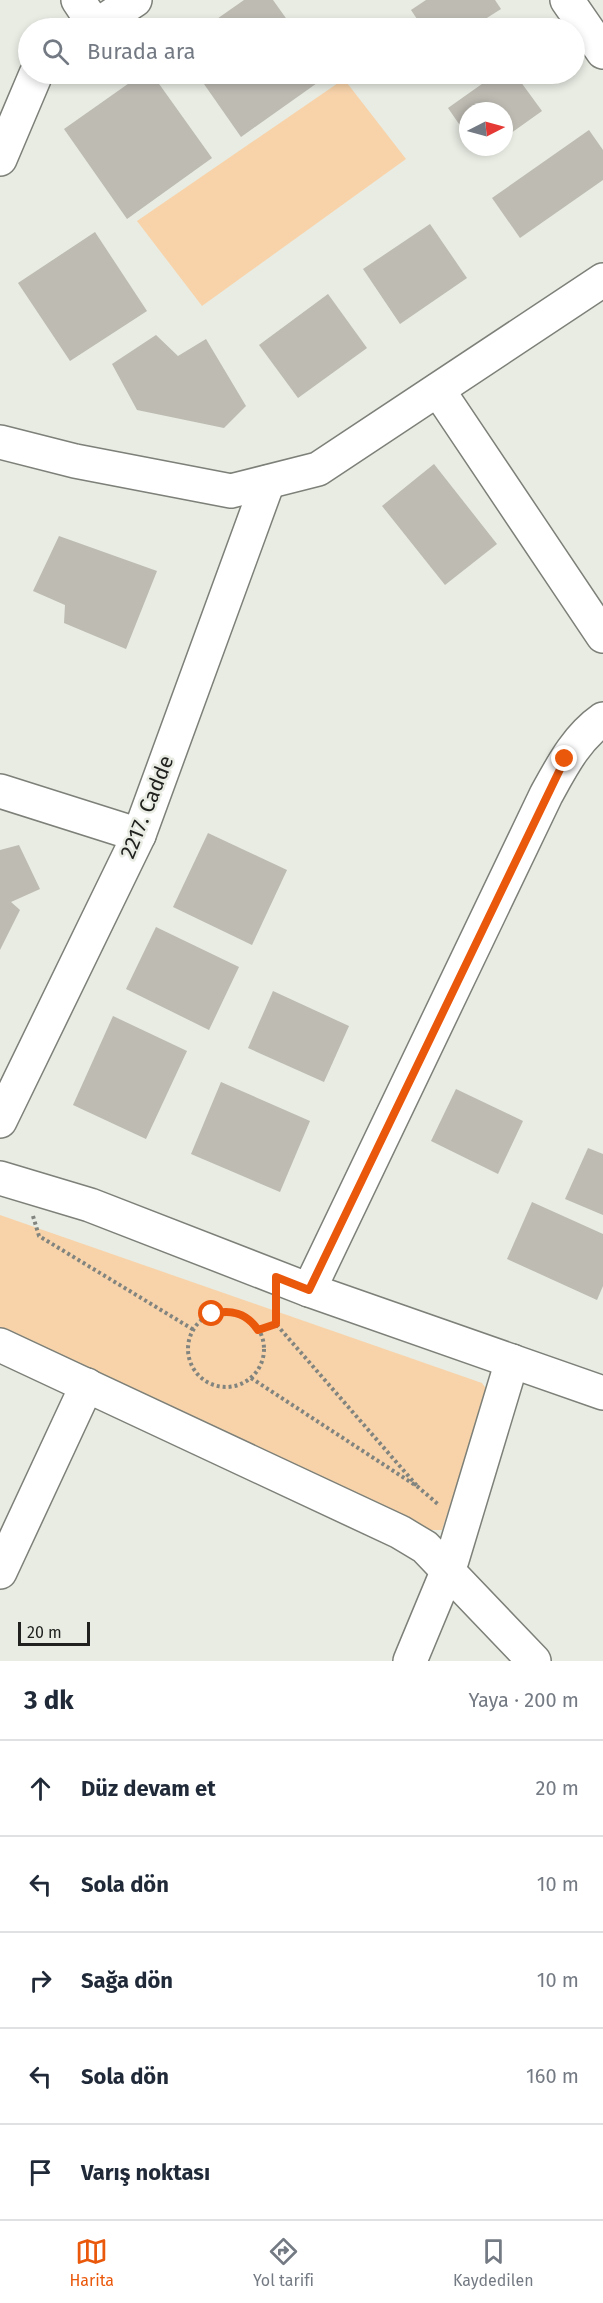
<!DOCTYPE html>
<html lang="tr">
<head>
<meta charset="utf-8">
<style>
	body { margin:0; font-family:"Fira Sans",sans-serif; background:#f6f6f7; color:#1f2937 }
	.compass { position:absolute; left:459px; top:102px; width:54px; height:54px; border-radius:50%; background:#fff; box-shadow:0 3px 9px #0003; rotate:84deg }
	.scale { position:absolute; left:18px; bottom:15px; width:72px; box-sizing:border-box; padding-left:6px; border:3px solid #21221f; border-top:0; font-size:16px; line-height:21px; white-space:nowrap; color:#21221f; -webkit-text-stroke:4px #e8ece3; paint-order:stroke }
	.stop { position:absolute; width:18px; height:18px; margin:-14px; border:4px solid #ea580c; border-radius:50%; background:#fff }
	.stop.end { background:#ea580c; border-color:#fff; box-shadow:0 2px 6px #0008 }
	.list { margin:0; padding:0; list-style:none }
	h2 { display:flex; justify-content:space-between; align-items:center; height:78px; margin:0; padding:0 24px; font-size:26px }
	h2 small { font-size:20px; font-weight:400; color:#747a83 }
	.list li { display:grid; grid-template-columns:39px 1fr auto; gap:18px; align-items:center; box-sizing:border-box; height:96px; padding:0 24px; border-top:2px solid #e0e1e3 }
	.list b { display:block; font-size:22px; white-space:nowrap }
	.list em { font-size:20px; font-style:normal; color:#747a83 }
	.icon { flex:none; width:33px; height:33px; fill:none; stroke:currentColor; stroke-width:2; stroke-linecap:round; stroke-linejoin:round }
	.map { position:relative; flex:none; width:603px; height:1661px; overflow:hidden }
	.search { position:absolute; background:#fff; box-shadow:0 3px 9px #0003; left:18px; right:18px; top:18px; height:66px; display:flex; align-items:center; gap:15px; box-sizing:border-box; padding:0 21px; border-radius:33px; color:#747a83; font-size:22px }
	.sheet { height:558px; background:#fff }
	nav { display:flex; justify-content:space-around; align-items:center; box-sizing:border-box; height:84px; border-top:2px solid #e0e1e3; background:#fff; font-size:16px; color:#747a83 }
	nav a { display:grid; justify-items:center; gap:3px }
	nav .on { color:#ea580c }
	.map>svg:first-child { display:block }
	.green { fill:#f8d3aa }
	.building { fill:#bdbbb2 }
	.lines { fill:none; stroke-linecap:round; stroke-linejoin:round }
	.minor-casing { stroke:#7c8078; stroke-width:36 }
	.path { stroke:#82857f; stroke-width:4; stroke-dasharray:3 3; stroke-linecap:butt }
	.minor { stroke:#fff; stroke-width:33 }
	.route { stroke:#ea580c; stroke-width:8 }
	.labels { text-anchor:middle; stroke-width:5; stroke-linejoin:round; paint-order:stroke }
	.street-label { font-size:21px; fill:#21221f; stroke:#e8ece3 }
</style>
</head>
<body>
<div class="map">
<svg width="603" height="1661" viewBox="0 0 603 1661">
	<rect width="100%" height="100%" fill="#e8ece3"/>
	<g class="green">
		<path d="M344,79L406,159L202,306L137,221Z"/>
		<path d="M0,1215L482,1383L487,1390L442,1530H424L0,1329Z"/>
	</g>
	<g class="building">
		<path d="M244,0H273L293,28H204Z"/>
		<path d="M426,0H495L501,9L471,28H423L411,10Z"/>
		<path d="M142,74H152L212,158L127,219L64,129Z"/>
		<path d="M197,74H325L327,76L241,137Z"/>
		<path d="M496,74H515L542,111L504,138V111H468V137L448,108Z"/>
		<path d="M589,130L603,150V180L520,238L492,198Z"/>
		<path d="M430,224L467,278L400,324L363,269Z"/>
		<path d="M95,232L147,311L70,361L18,283Z"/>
		<path d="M328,294L367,348L298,398L259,345Z"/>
		<path d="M156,335L178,356L206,339L246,406L224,428L137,410L112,364Z"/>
		<path d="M434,464L497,544L445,585L382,506Z"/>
		<path d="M59,536L157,571L126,649L64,623L65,605L33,591Z"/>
		<path d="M208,833L287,870L252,945L173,907Z"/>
		<path d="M19,845L40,889L11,902L20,910L0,950V850Z"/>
		<path d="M156,927L239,967L209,1030L126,989Z"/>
		<path d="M273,991L349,1026L324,1082L248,1048Z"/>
		<path d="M113,1016L187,1051L146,1139L73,1105Z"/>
		<path d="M221,1082L310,1121L280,1192L191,1154Z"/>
		<path d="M456,1089L523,1121L498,1174L431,1141Z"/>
		<path d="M588,1148L603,1154V1215L565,1199Z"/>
		<path d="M532,1202L603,1234V1286L597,1300L507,1259Z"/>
	</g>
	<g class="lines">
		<defs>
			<g id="minor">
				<path d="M78,0L96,27"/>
				<path d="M567,0L603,52"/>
				<path d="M93,28L135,0"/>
				<path d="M0,159L36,74"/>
				<path d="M438,390L603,636"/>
				<path d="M0,442L75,461L231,491L318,469L603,280"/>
				<path d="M0,791L139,835"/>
				<path d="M0,1121L139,835L268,482"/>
				<path d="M0,1178L90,1205L309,1290L603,1393"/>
				<path d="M309,1290L546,795C562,766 576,738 603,719"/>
				<path d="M0,1345L400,1532L425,1547L534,1661"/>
				<path d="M0,1572L87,1385"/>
				<path d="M410,1661L452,1560L512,1361"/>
			</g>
		</defs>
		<use href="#minor" class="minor-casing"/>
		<g class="path">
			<path d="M33,1216L39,1236L194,1330"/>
			<path d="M276,1307V1324L418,1487"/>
			<circle cx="226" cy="1349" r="38"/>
			<path d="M258,1330L276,1324"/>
			<path d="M251,1378L418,1487L439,1505"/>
		</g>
		<use href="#minor" class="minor"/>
	</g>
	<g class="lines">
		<path class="route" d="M212,1314C230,1309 247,1313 258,1330L276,1324V1277L309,1290L565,759"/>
	</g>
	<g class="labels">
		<g class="street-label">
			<text transform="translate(147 807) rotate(-68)" y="7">2217. Cadde</text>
		</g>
	</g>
</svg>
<svg class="compass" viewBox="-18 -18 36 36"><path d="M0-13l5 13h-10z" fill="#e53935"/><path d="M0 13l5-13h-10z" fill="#747a83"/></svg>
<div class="scale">20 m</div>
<div class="stop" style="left:212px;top:1314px"></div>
<div class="stop end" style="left:565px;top:759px"></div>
<div class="search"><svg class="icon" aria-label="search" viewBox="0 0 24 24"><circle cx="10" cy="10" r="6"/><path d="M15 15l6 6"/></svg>Burada ara</div>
</div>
<section class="sheet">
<h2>3 dk<small>Yaya · 200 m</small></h2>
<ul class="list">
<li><svg class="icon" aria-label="ahead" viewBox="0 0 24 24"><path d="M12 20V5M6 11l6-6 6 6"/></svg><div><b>Düz devam et</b></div><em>20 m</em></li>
<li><svg class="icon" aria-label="left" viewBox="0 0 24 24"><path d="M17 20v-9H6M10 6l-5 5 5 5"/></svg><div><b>Sola dön</b></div><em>10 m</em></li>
<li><svg class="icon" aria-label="right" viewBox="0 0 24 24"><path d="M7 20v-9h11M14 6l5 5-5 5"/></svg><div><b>Sağa dön</b></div><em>10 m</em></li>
<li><svg class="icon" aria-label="left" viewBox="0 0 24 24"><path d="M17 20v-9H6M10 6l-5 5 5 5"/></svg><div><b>Sola dön</b></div><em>160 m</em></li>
<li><svg class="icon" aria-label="arrive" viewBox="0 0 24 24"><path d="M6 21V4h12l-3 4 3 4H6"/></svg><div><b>Varış noktası</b></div></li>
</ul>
</section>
<nav>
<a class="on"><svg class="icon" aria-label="map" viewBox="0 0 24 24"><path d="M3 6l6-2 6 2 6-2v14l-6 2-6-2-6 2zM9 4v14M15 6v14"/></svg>Harita</a>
<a><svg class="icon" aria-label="directions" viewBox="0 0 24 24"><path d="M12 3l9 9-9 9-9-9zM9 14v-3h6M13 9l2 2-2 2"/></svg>Yol tarifi</a>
<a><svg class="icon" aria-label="saved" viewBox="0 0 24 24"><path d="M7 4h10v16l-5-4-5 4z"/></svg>Kaydedilen</a>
</nav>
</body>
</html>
